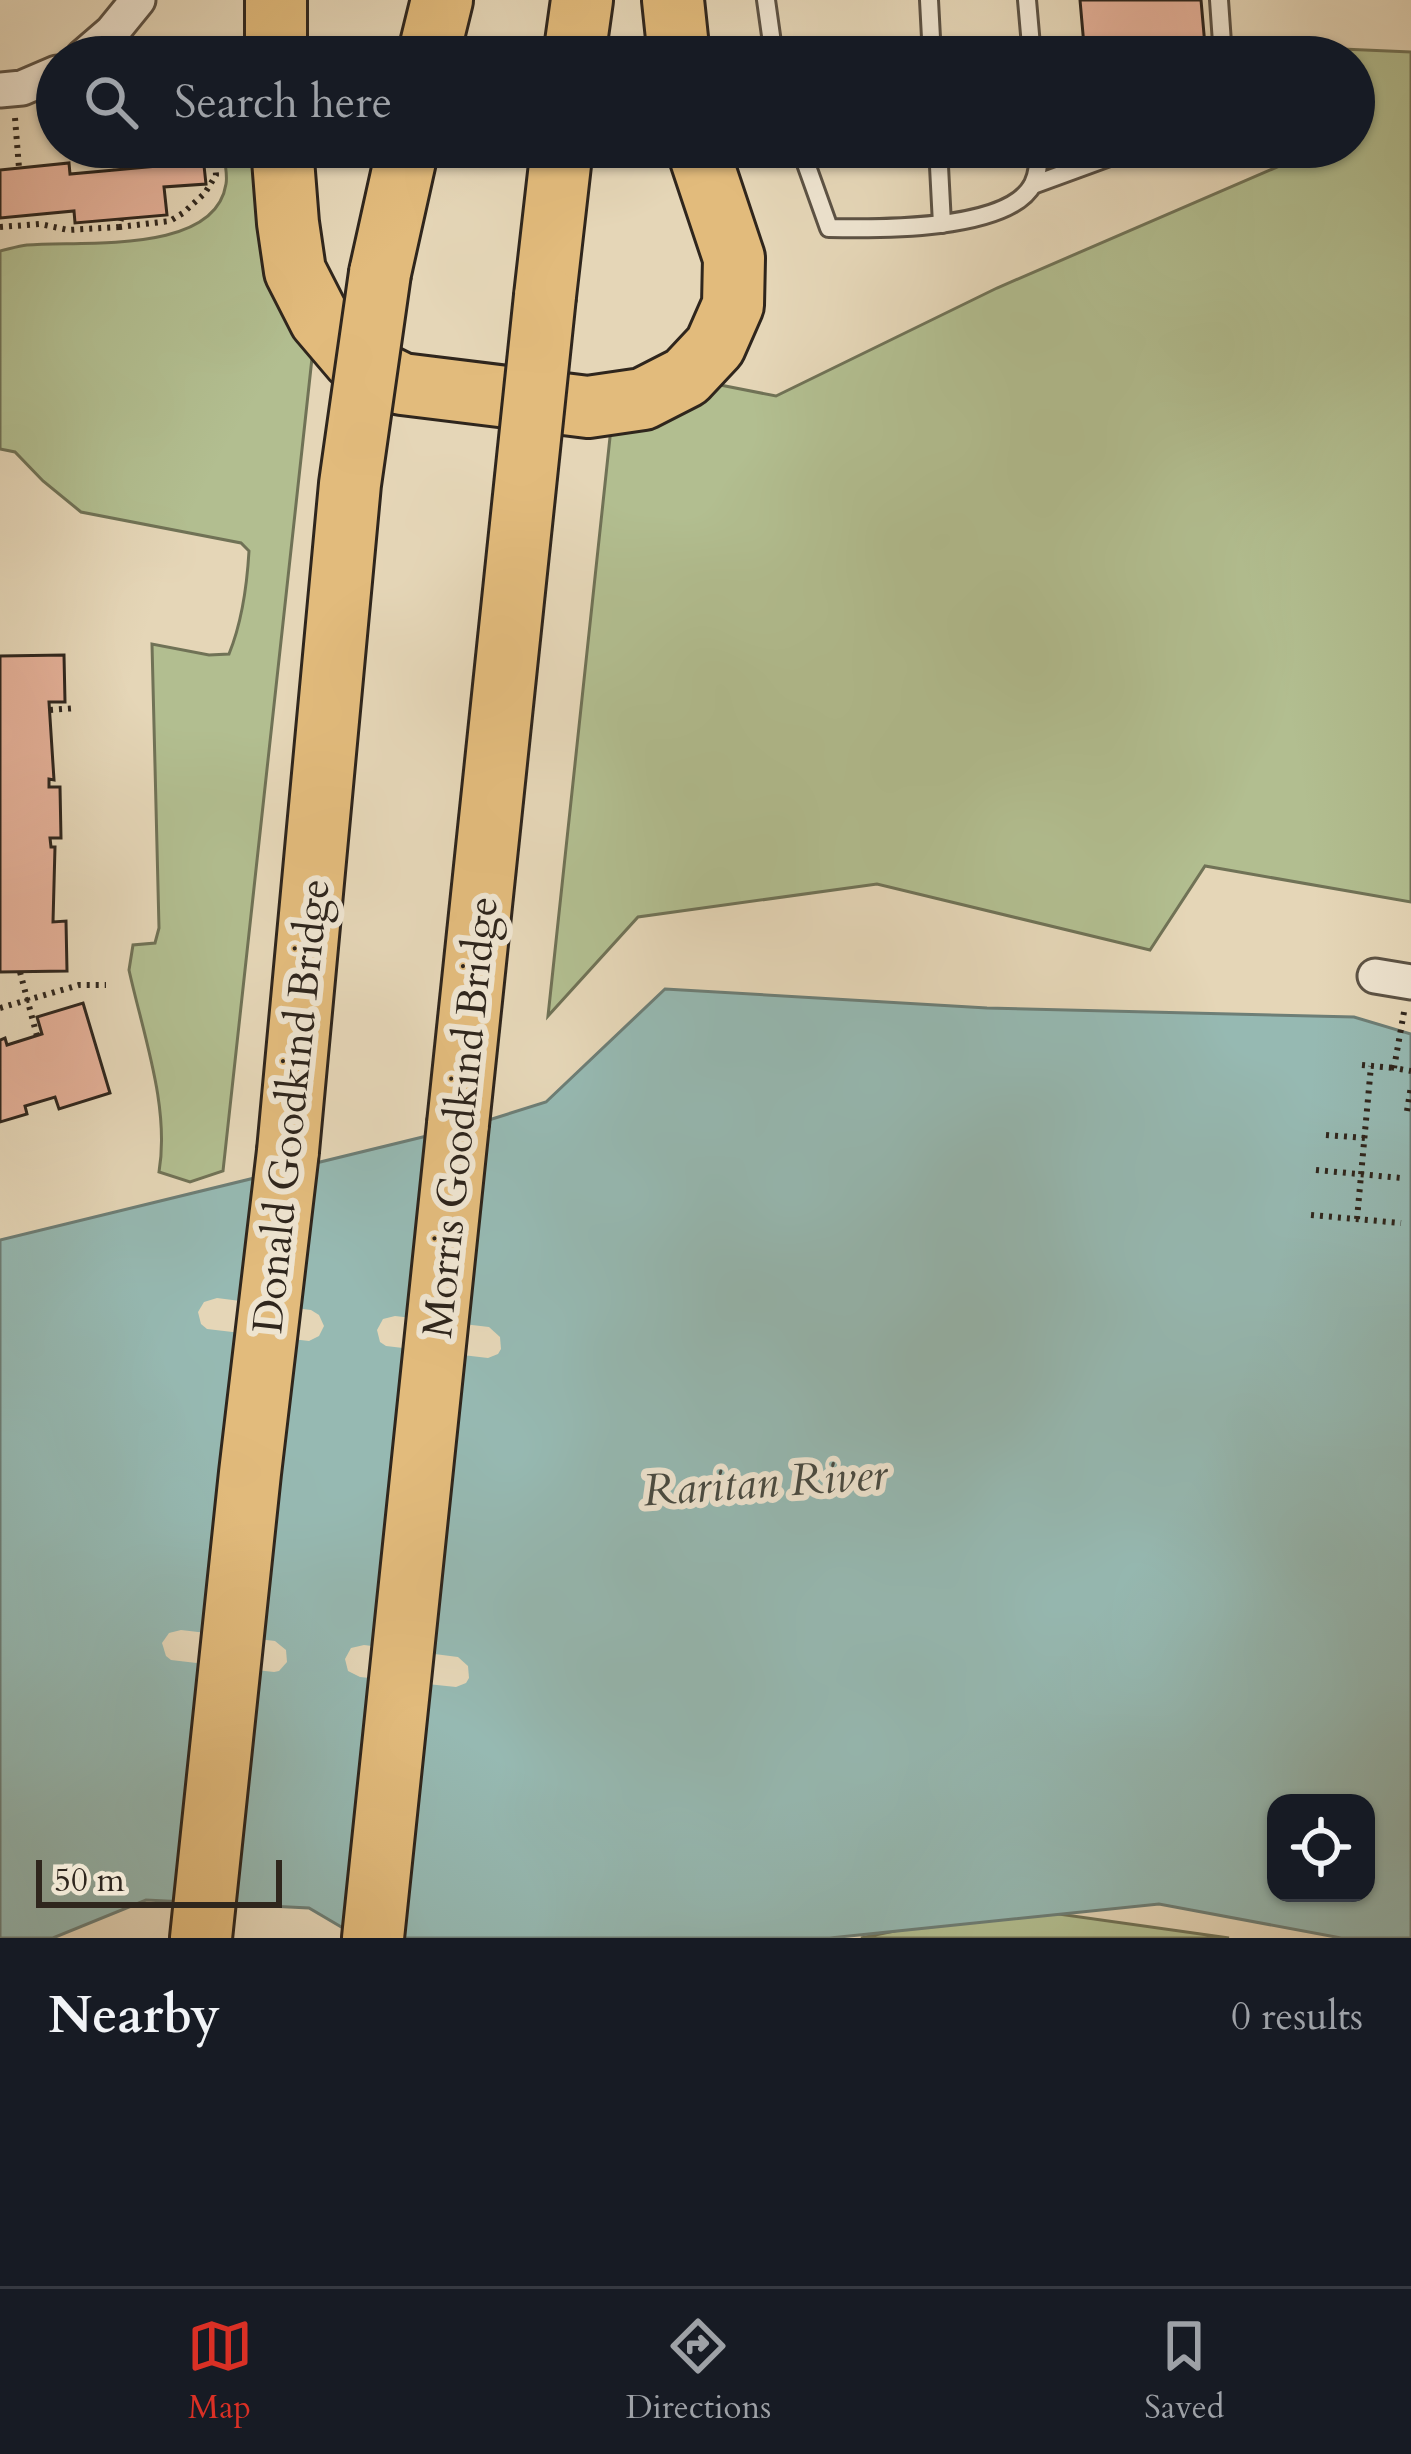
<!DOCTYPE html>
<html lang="en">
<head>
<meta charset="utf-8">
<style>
	body { margin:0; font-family:Cardo,serif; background:#242831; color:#f1f3f6 }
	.controls { position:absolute; right:36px; bottom:36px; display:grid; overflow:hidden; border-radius:24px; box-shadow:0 3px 9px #0004 }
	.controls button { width:108px; height:108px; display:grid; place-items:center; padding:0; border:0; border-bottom:3px solid #363941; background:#171b24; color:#f1f3f6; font:60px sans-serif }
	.scale { position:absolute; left:36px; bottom:30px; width:246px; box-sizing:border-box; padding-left:12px; border:6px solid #2f261d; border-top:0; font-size:33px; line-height:42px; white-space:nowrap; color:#2f261d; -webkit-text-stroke:9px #eee4d0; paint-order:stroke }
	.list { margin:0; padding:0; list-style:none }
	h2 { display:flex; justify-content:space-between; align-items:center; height:156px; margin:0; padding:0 48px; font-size:51px }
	h2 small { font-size:39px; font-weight:400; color:#9ea1a6 }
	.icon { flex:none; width:66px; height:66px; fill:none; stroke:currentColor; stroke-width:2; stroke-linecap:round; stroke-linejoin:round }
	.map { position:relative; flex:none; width:1411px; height:1938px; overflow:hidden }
	.search { position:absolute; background:#171b24; box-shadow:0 3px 9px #0004; left:36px; right:36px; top:36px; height:132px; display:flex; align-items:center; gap:30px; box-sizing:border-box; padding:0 42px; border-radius:66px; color:#9ea1a6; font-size:45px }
	.sheet { height:348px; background:#171b24 }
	nav { display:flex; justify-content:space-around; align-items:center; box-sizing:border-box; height:168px; border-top:3px solid #363941; background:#171b24; font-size:33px; color:#9ea1a6 }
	nav a { display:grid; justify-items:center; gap:6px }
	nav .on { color:#d93025 }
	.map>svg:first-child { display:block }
	.green { fill:#b2be90; stroke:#707256; stroke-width:3 }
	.water { fill:#96b9b2; stroke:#6d7e76; stroke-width:3; fill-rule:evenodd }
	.pier { fill:#e5d6b7 }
	.building { fill:#e4b098; stroke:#2f261d; stroke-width:3 }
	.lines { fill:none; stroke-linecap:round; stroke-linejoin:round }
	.lane-casing { stroke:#5c5244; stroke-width:22 }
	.street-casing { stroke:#5c5244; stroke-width:39 }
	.highway-casing { stroke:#2f261d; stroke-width:66 }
	.path { stroke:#2f261d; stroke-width:6; stroke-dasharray:3 6; stroke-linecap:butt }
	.lane { stroke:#eee4d0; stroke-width:16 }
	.street { stroke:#eee4d0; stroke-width:33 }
	.highway { stroke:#e2bb7c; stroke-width:60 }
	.highway-bridge-casing { stroke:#2f261d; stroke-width:66; stroke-linecap:butt }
	.highway-bridge { stroke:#e2bb7c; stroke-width:60 }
	.labels { text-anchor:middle; stroke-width:12; stroke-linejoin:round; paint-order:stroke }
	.street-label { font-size:42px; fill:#2f261d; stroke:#eee4d0 }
	.water-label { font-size:45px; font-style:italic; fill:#494b42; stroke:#eee4d0 }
</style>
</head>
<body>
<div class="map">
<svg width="1411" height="1938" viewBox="0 0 1411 1938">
	<rect width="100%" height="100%" fill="#e5d6b7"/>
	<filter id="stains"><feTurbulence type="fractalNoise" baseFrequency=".00167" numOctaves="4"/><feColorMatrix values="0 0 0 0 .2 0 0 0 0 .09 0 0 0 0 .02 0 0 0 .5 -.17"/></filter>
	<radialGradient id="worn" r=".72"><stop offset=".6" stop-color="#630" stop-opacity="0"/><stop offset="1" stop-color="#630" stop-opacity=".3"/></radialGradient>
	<g class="green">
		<path d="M1296,47L1411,52V902L1205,866L1150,950L877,884L638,917L548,1016L614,400L695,380L776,396L997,288L1291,161L1292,147H1354V57H1296Z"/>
		<path d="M222,147H263L313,349L223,1171L190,1182L159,1172C170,1107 143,1034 129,970L133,945L155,943L159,928L152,644L209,655L229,654C242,622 247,586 249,551L241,543L81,512L43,481L15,452L0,449V251C9,249 18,246 27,245C79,240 215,256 226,184C228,173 224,158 222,147Z"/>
		<path d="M1009,1907L1229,1938H861Z"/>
	</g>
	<path class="water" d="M665,989L987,1008L1354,1017L1411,1034V1938H1341L1159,1904L830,1938H360L309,1908L146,1900L53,1938H0V1240L476,1124L546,1102ZM1276,1803H1366V1893H1276Z"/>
	<g class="pier">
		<path d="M217,1298L311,1310L319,1315L324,1326L319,1336L309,1341L207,1329L201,1324L198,1312L204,1302Z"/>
		<path d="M395,1316L489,1327L500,1337L501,1349L498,1354L488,1358L386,1346L380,1342L377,1330L383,1319Z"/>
		<path d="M181,1630L275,1641L286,1650L287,1662L279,1671L274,1672L171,1660L166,1656L162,1643L169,1633Z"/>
		<path d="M364,1645L458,1657L468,1666L469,1678L466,1683L456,1687L360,1677L348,1671L345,1659L351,1648Z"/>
	</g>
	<g class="building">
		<path d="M1080,0H1201L1206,57H1085Z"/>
		<path d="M157,147H202L206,184L164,187L167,215L75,223L74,211L0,218V170L69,163L70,174L159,166Z"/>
		<path d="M64,655L65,702H49L54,780L49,779V787H60L61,838H50L51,847H55L53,922L66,921L67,971L0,972V656Z"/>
		<path d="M83,1003L110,1093L59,1109L55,1097L25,1106L27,1114L0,1122V1040L5,1038L7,1045L42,1034L37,1017Z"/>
	</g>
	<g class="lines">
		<defs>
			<g id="lane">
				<path d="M766,0L774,57"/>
				<path d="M929,0L932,57"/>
				<path d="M1027,0L1032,57"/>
				<path d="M1219,0L1223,57"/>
				<path d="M800,147L829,228C876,229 1009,231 1033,184C1038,174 1039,158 1039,147"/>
				<path d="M938,147L942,224"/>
				<path d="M1033,185L1137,147"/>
			</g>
			<g id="street">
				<path d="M83,57L112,32L138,0"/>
				<path d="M0,90L22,88L57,73"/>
				<path d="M1375,976L1411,982"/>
			</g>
			<g id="highway">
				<path d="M276,0V57"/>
				<path d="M673,0L679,57"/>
				<path d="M428,57L442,0"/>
				<path d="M574,57L582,0"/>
				<path d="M282,147L288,223L295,271L320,320L354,360L402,384L588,407L643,399L686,377L715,346L733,305L734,258L697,147"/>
				<path d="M380,273L408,147"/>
				<path d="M545,296L562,147"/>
				<path d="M201,1938L250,1473L288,1151"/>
				<path d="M373,1938L458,1124"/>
			</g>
		</defs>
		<use href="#lane" class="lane-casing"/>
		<use href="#street" class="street-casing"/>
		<use href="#highway" class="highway-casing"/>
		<g class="path">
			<path d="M15,118L19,168"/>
			<path d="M114,147L116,170"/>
			<path d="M202,148L208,147"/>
			<path d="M0,227L40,224L68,230L119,227L121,219"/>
			<path d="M119,227L170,221L183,213L205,193L216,175L214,147"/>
			<path d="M50,710L76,708"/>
			<path d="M20,972L37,1036"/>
			<path d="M0,1008L79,985H106"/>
			<path d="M1404,1012L1394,1068L1411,1071"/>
			<path d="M1362,1065L1394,1068"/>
			<path d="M1407,1111L1411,1086"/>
			<path d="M1326,1135L1365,1138"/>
			<path d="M1316,1170L1401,1178"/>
			<path d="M1311,1215L1401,1223"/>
			<path d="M1357,1219L1371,1066"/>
		</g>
		<use href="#lane" class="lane"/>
		<use href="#street" class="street"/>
		<use href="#highway" class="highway"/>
		<defs>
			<g id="highway-bridge">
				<path d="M458,1124L545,296"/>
				<path d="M288,1151L350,484L380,273"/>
			</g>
		</defs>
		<use href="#highway-bridge" class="highway-bridge-casing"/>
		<use href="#highway-bridge" class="highway-bridge"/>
	</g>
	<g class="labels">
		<g class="street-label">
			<text transform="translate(290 1106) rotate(-84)" y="15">Donald Goodkind Bridge</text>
			<text transform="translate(459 1117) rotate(-84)" y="15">Morris Goodkind Bridge</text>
		</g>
		<g class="water-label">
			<text transform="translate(765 1481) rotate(-4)" y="16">Raritan River</text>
		</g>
	</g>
	<rect width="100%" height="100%" filter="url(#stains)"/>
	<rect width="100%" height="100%" fill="url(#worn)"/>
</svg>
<div class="controls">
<button><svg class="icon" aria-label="locate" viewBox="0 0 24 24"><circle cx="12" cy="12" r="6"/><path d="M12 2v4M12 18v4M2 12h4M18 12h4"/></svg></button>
</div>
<div class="scale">50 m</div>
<div class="search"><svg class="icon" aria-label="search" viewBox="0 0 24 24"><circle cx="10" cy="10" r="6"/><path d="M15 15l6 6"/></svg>Search here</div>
</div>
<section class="sheet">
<h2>Nearby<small>0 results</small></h2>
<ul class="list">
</ul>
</section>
<nav>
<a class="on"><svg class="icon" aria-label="map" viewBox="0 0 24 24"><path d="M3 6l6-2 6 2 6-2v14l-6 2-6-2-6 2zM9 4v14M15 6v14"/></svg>Map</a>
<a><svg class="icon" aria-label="directions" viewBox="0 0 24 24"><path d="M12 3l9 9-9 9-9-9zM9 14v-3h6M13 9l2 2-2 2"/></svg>Directions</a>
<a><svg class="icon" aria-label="saved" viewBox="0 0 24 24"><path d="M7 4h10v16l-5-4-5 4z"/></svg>Saved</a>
</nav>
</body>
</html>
